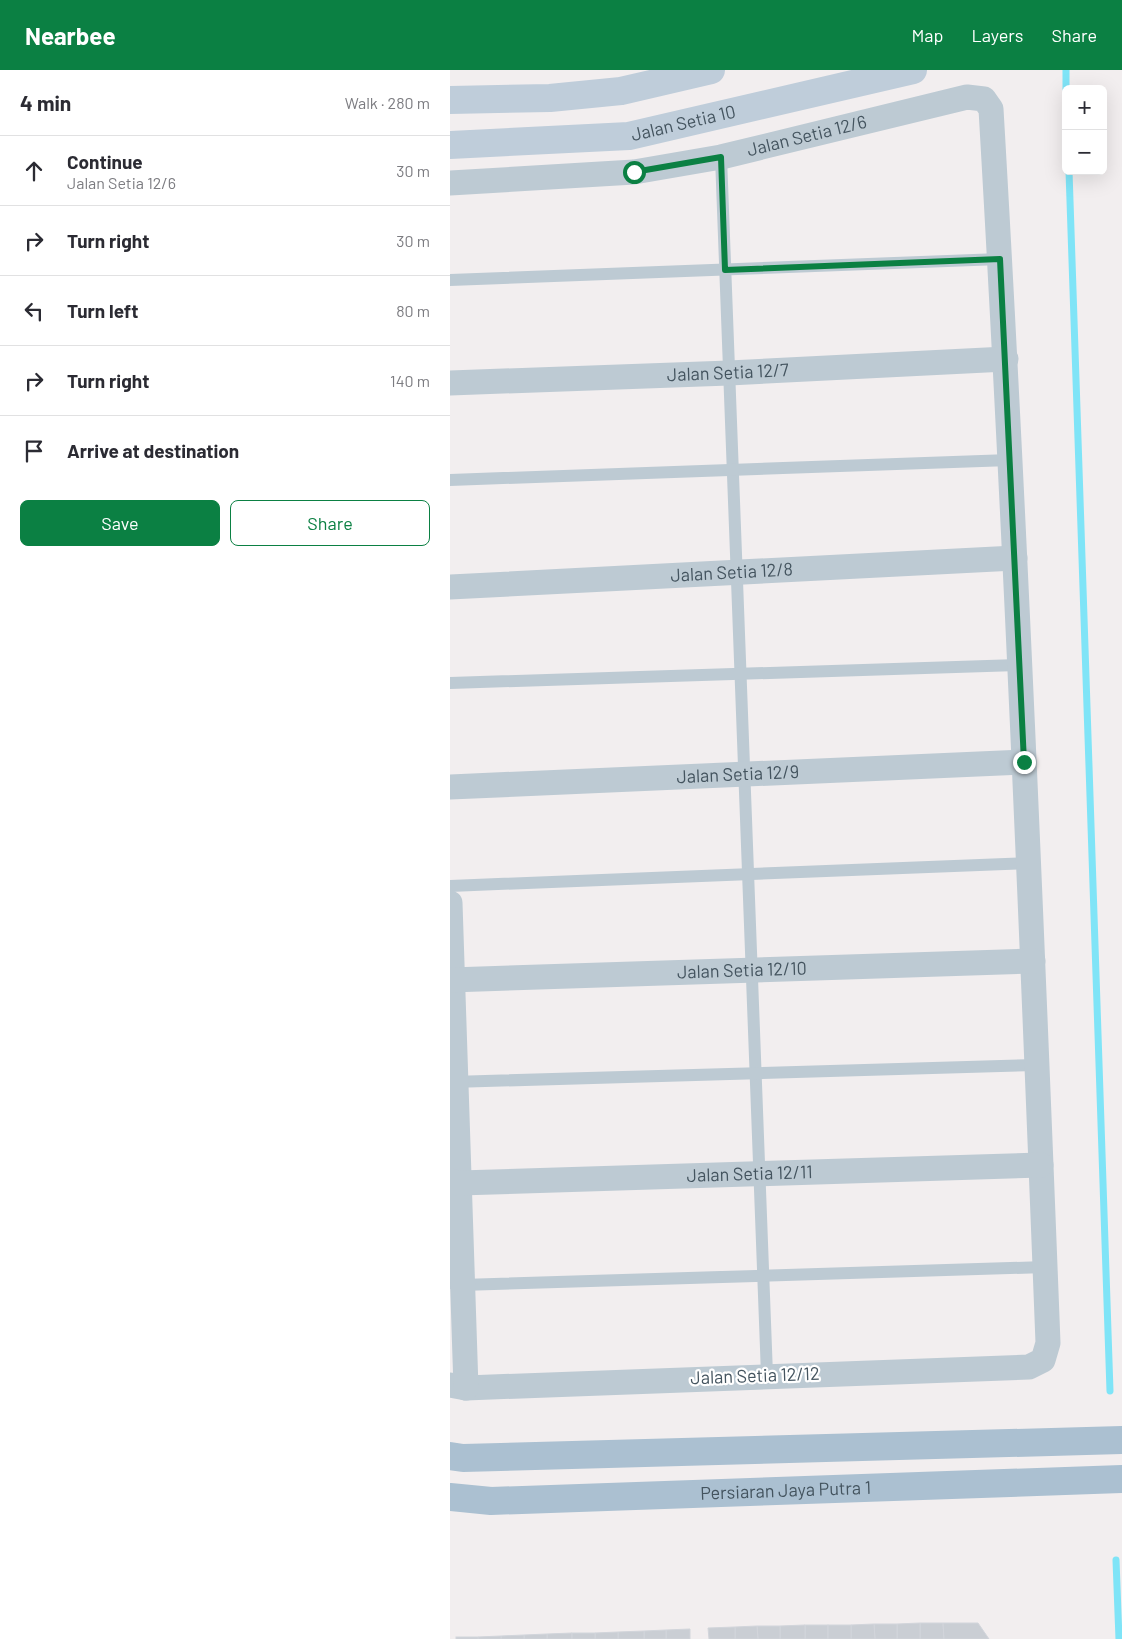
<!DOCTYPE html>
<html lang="en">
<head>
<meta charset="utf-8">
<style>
	body { margin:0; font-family:Barlow,sans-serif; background:#f2f2f3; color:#2b2b33 }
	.controls { position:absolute; right:15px; top:15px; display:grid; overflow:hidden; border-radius:8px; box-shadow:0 5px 20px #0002 }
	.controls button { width:45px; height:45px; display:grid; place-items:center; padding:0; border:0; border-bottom:1px solid #e1e1e2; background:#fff; color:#2b2b33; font:25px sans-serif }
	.stop { position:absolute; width:15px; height:15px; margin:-11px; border:4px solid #0b8043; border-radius:50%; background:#fff }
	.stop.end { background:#0b8043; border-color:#fff; box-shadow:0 1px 5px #0008 }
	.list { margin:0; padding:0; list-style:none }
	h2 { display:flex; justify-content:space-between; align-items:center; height:65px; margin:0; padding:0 20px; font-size:21px }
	h2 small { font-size:16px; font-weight:400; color:#7c7c81 }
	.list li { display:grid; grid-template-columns:32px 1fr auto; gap:15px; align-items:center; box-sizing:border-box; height:70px; padding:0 20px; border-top:1px solid #e1e1e2 }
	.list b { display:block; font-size:19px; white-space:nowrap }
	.list p { margin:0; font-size:16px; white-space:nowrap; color:#7c7c81 }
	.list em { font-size:16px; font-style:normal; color:#7c7c81 }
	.actions { display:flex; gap:10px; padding:15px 20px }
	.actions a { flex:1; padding:11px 0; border:1px solid #0b8043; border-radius:8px; text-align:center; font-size:18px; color:#0b8043 }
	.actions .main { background:#0b8043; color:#fff }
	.icon { flex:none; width:28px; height:28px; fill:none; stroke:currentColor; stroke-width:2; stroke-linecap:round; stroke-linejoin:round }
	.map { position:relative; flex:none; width:672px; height:1569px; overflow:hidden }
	header { display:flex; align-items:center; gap:30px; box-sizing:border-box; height:70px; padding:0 25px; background:#0b8043; color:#fff }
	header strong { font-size:24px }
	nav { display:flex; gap:28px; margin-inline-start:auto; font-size:18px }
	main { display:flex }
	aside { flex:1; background:#fff }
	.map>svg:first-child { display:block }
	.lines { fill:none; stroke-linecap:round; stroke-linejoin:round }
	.stream { stroke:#7fe4f7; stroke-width:7 }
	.building { fill:#caced4; stroke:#d2d5db }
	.lane { stroke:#bdcad3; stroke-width:12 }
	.street { stroke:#bdcad3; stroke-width:25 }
	.secondary { stroke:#bfcdda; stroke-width:28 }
	.primary { stroke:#abc0d1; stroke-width:28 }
	.route { stroke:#0b8043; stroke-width:6 }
	.labels { text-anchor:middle; stroke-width:4.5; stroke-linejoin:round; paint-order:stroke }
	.street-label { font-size:18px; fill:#44545f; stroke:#fff }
</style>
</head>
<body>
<header>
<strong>Nearbee</strong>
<nav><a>Map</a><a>Layers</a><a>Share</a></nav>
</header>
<main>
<aside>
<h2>4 min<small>Walk · 280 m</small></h2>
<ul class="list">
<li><svg class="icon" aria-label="ahead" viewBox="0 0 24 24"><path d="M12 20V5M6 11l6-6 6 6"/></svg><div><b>Continue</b><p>Jalan Setia 12/6</p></div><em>30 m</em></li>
<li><svg class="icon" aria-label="right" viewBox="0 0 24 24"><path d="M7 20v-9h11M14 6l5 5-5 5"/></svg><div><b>Turn right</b></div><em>30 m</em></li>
<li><svg class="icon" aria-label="left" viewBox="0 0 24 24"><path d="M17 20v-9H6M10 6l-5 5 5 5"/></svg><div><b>Turn left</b></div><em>80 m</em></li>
<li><svg class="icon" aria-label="right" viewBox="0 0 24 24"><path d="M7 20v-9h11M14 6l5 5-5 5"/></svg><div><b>Turn right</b></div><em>140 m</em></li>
<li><svg class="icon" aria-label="arrive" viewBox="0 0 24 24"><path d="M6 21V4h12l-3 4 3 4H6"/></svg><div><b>Arrive at destination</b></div></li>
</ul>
<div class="actions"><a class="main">Save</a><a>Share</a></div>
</aside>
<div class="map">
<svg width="672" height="1569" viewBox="0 0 672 1569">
	<rect width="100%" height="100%" fill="#f2eeef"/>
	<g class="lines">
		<g class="stream">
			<path d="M616,0V19"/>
			<path d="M619,101L660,1321"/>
			<path d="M666,1490L669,1569"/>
		</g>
	</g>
	<g class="building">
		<path d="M470,1553H493L494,1569H470Z"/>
		<path d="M470,1553V1569H447V1554Z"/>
		<path d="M493,1553H528L539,1569H494Z"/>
		<path d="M424,1554H447V1569H425Z"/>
		<path d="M424,1554L425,1569H401V1555Z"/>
		<rect x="355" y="1555" width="23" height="14"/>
		<path d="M355,1555V1569H330V1556Z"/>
		<rect x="378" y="1555" width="23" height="14"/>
		<path d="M307,1556H330V1569H308Z"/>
		<path d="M307,1556L308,1569H285V1557Z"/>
		<path d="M285,1557V1569H259L258,1558Z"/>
		<path d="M240,1559V1569H216V1560Z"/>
		<path d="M216,1560V1569H194V1561Z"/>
		<path d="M194,1561V1569H168V1562Z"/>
		<path d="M168,1562V1569H145V1563Z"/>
		<path d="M122,1563V1569H97V1564Z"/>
		<rect x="122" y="1563" width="23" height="6"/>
		<path d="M97,1564V1569H74V1565Z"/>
		<path d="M74,1565V1569H51V1566Z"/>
		<path d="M51,1566V1569H28V1567Z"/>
		<rect x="6" y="1567" width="22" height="2"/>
	</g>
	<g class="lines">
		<g class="lane">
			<path d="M271,87L317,1305"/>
			<path d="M0,210L550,189"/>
			<path d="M0,410L560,390"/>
			<path d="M0,613L570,595"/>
			<path d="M0,816L579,793"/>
			<path d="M2,1012L587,995"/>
			<path d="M0,1213L12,1215L595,1197"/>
		</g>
		<g class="street">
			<path id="s1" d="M0,113L184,102L271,87L517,27L534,29L541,39C565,450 582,862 598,1273L593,1290L579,1297L16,1318L0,1315"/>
			<path id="s2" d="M0,313L279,303L556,289"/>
			<path id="s3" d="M0,517L565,488"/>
			<path id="s4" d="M0,717L574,692"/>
			<path d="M0,833L16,1318"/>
			<path id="s5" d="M0,910L583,891"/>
			<path id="s6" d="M0,1111L9,1113L591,1095"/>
		</g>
		<g class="secondary">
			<path d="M0,30L100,28L171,21L261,0"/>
			<path id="s7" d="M0,75L179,66L463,0"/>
		</g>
		<g class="primary">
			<path d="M0,1386L13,1388L672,1370"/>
			<path id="s8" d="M0,1427L41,1431L672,1409"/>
		</g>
	</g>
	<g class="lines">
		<path class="route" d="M184,102L271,87L275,200L550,189L574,692"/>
	</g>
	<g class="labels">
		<g class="street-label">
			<text dy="6" stroke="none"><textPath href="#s7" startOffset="235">Jalan Setia 10</textPath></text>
			<text dy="6" stroke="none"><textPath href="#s1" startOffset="361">Jalan Setia 12/6</textPath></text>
			<text dy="6" stroke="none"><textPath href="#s2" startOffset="278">Jalan Setia 12/7</textPath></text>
			<text dy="6" stroke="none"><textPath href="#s3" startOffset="282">Jalan Setia 12/8</textPath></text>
			<text dy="6" stroke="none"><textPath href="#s4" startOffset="288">Jalan Setia 12/9</textPath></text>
			<text dy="6" stroke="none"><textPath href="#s5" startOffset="292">Jalan Setia 12/10</textPath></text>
			<text dy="6" stroke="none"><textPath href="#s6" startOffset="300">Jalan Setia 12/11</textPath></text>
			<text transform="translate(305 1306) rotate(-2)" y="6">Jalan Setia 12/12</text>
			<text dy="6" stroke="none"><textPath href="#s8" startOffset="336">Persiaran Jaya Putra 1</textPath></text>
		</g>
	</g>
</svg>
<div class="controls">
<button>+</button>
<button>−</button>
</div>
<div class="stop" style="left:184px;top:102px"></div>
<div class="stop end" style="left:574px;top:692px"></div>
</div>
</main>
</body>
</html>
